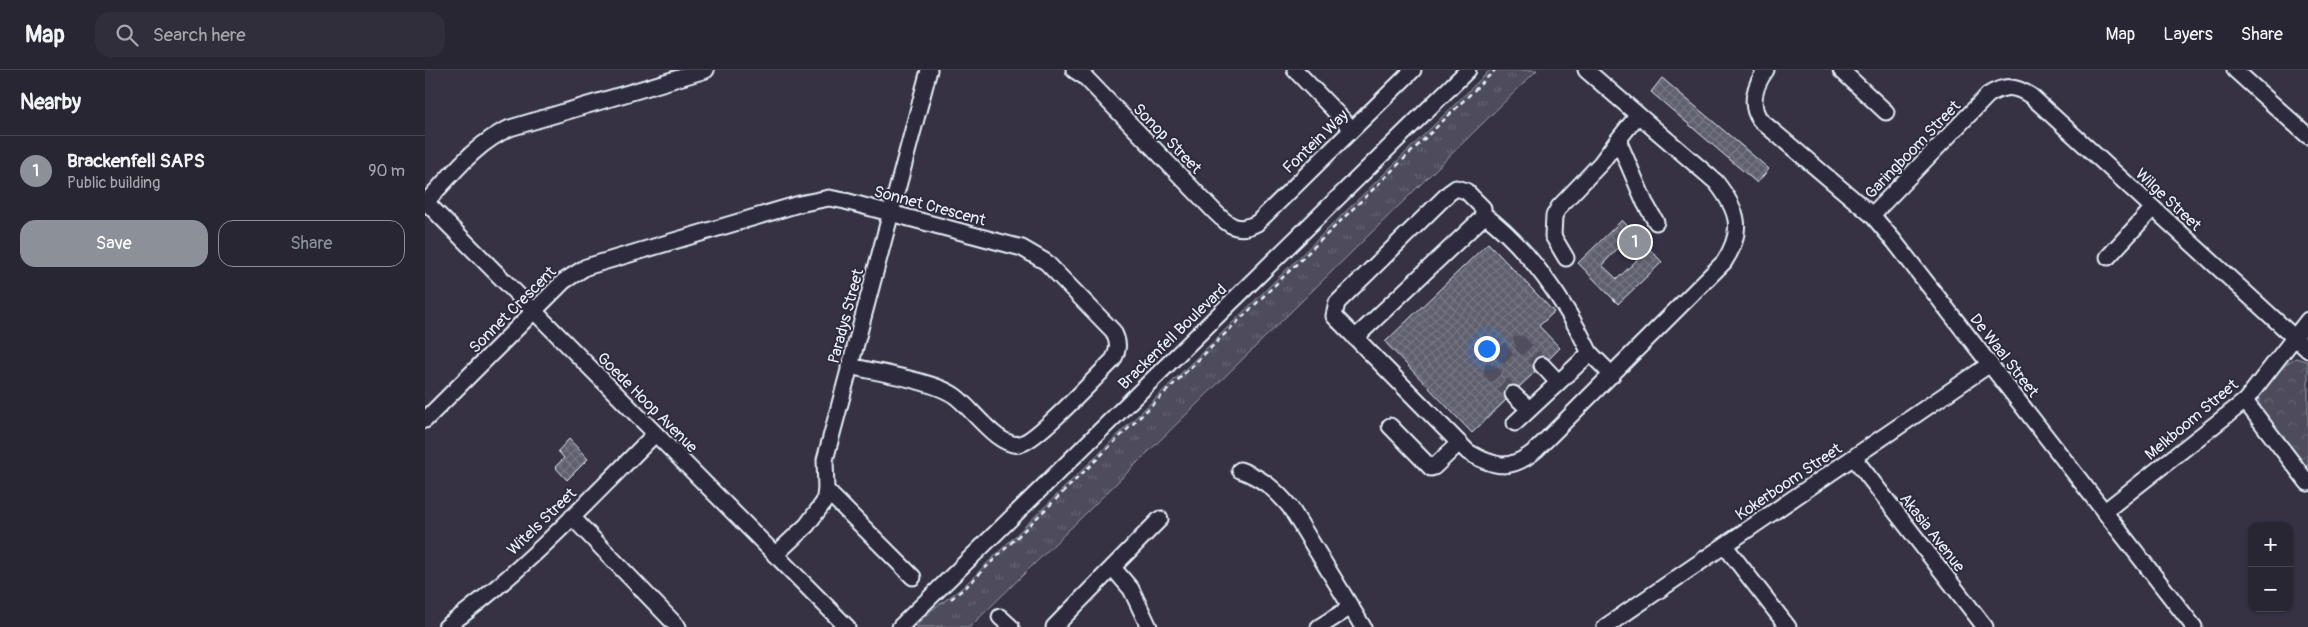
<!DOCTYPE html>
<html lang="en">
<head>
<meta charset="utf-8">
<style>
	body { margin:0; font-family:Pangolin,sans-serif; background:#302e3b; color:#f1f3f6 }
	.controls { position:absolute; right:15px; bottom:15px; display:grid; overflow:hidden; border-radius:10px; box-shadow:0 1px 4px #0004 }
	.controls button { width:45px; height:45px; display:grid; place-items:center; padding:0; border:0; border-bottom:1px solid #44434e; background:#282633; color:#f1f3f6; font:25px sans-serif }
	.you { position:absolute; left:1061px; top:278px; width:18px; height:18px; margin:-12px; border:4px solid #fff; border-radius:50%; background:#1a73e8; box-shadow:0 0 0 8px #1a73e833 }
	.badge { display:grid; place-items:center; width:32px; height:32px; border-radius:50%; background:#8c9099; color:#fff; font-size:16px; font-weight:700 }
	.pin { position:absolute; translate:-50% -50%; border:2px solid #fff; box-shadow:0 1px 5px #0006 }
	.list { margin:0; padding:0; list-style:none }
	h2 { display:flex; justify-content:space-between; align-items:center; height:65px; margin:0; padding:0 20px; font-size:21px }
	h2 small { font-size:16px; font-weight:400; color:#a5a5ac }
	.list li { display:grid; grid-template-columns:32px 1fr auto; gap:15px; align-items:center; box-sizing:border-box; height:70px; padding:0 20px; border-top:1px solid #44434e }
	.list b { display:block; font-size:19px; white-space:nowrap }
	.list p { margin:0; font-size:16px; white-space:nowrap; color:#a5a5ac }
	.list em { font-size:16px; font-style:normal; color:#a5a5ac }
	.actions { display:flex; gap:10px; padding:15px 20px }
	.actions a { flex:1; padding:11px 0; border:1px solid #8c9099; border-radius:15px; text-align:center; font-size:18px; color:#8c9099 }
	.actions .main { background:#8c9099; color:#fff }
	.icon { flex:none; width:28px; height:28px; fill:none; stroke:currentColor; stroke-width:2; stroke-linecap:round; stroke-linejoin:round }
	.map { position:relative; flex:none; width:1883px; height:557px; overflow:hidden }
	header { display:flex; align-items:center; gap:30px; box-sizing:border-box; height:70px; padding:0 25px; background:#282633; border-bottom:1px solid #44434e }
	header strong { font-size:24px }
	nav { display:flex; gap:28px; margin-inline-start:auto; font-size:18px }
	.search { width:350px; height:45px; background:#302e3b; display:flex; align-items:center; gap:12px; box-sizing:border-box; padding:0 18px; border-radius:15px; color:#a5a5ac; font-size:19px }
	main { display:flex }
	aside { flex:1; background:#282633 }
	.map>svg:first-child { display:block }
	.grass { fill:url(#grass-tufts); stroke:#9a9eaa }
	.forest { fill:url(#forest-crowns); stroke:#9a9eaa }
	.building { fill:url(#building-cross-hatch); stroke:#e8f1f8; fill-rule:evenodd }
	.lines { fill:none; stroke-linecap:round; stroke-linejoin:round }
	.minor-tunnel { stroke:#514f5f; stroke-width:15; stroke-dasharray:15 8; stroke-linecap:butt }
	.minor-casing { stroke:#e8f1f8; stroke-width:19 }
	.path { stroke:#e8f1f8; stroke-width:2.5; stroke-dasharray:5 4; stroke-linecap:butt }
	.minor { stroke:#2f2a3d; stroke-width:15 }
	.labels { text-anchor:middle; stroke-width:4; stroke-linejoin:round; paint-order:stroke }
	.street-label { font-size:16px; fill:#e8f1f8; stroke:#2f2a3d }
</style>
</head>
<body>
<header>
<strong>Map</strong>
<div class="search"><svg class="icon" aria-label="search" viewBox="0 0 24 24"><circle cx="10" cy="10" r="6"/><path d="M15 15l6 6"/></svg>Search here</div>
<nav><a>Map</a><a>Layers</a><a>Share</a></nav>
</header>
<main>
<aside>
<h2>Nearby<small></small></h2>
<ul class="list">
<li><span class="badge">1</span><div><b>Brackenfell SAPS</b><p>Public building</p></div><em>90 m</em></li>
</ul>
<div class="actions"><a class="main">Save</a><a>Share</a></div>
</aside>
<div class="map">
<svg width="1883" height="557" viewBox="0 0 1883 557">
	<defs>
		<pattern id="grass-tufts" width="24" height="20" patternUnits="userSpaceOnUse" patternTransform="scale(1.25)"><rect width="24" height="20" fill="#4d4b5c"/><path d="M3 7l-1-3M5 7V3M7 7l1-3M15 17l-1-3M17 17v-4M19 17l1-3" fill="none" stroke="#676574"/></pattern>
		<pattern id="forest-crowns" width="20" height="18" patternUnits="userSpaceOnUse" patternTransform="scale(1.25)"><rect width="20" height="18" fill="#4d4b5c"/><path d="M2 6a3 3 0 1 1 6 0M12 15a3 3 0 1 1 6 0" fill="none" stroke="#676574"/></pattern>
		<pattern id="building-cross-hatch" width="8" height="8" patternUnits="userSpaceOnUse" patternTransform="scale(1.25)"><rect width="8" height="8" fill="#605e6e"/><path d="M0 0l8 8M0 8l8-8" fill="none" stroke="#777683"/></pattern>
	</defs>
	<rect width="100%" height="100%" fill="#363244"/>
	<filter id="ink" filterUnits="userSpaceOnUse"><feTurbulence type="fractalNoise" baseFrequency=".02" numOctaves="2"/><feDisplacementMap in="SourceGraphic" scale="10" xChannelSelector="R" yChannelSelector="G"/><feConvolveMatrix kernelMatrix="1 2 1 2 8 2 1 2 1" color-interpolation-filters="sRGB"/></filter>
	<g filter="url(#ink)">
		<path class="grass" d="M1065,0H1112L545,557H490L504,542L537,518Z"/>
		<path class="forest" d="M1871,288L1883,292V398L1837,339C1835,335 1833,332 1834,327C1837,317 1861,291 1871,288Z"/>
		<g class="building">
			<path d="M1237,8L1344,99L1332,113L1226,22Z"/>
			<path d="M1197,150L1237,192L1193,234L1153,193ZM1196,175L1212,190L1192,209L1177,195Z"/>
			<path d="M1063,173L1129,242L1114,256L1135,278L1124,289L1115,286L1110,289L1108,297L1110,302L1094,317L1090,315L1082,317L1079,322L1081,330L1047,363L960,272Z"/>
			<path d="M144,369L163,389L142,410L130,397L139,388L133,381Z"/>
		</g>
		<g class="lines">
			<path class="minor-tunnel" d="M1088,324L1066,302C1068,292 1085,274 1095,273L1117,295"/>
			<defs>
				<g id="minor">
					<path d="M649,0L660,7L790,142C804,156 813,163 832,153L988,0"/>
					<path d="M870,0L927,59"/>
					<path d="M1341,0C1330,15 1324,34 1335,50L1447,145L1469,171L1769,557"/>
					<path d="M1416,0L1461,42"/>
					<path d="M1810,0L1883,66"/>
					<path d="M1213,45L1193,70L1220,133L1231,152"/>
					<path d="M0,131L422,557"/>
					<path d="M0,133C26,106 50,73 85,58L281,0"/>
					<path d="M1058,144C1103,177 1141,233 1165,283"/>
					<path d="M1447,145L1563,25C1580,15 1589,15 1606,26L1883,280"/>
					<path d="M1683,187L1728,138"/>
					<path d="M1141,188L1128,166L1129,146L1134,137L1176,93L1193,70"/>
					<path d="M930,268L1055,150L1058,144V138L1041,121L1031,118L1024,123L912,233L909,246L1043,382C1070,398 1086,401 1111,380L1299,192C1320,160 1313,140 1291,112L1161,0"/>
					<path d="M1117,295L1133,312"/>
					<path d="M1088,324L1104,339"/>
					<path d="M1820,331L1883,413"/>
					<path d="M0,350L139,211L161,197L374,134L404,128L420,131L597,178L621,192L688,261C694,272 694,279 688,290C672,306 612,371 595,374C574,379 546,337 530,326C510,311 450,302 424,296"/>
					<path d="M1090,353L1165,283L1187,305"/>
					<path d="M965,356L1006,398L1009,397L1034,373"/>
					<path d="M1429,388L1560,557"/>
					<path d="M815,400C837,408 850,419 865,437L938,557"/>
					<path d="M401,420L488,507"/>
					<path d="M1680,441L1820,331L1883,250"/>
					<path d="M147,447L253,557"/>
					<path d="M1300,476L1363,557"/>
					<path d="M350,485L382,455L399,432L401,420L400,390L504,0"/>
					<path d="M688,498L706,519L724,557"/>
					<path d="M575,547L586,557"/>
					<path d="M21,557C98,502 163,431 230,364"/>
					<path d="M475,557L1043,0"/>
					<path d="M629,557L735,449"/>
					<path d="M894,557L926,537"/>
					<path d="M1180,557L1565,294"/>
				</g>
			</defs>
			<use href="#minor" class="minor-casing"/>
			<path class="path" d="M526,529L541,517L1070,0"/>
			<use href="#minor" class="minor"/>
		</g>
	</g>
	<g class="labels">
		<g class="street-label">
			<text transform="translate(743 68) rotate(46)" y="6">Sonop Street</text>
			<text transform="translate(890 71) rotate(-44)" y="6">Fontein Way</text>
			<text transform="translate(1487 79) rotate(-46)" y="6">Garingboom Street</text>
			<text transform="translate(1744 129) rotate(43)" y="6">Wilge Street</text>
			<text transform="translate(505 135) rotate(15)" y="6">Sonnet Crescent</text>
			<text transform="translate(87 239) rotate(-45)" y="6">Sonnet Crescent</text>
			<text transform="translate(420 246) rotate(-75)" y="6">Paradys Street</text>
			<text transform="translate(747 266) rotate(-44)" y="6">Brackenfell Boulevard</text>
			<text transform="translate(1580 285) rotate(52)" y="6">De Waal Street</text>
			<text transform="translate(223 332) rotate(45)" y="6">Goede Hoop Avenue</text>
			<text transform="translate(1766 349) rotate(-40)" y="6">Melkboom Street</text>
			<text transform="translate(1363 411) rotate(-34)" y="6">Kokerboom Street</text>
			<text transform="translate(116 451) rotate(-44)" y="6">Witels Street</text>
			<text transform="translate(1508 462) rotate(52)" y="6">Akasia Avenue</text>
		</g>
	</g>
</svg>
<div class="controls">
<button>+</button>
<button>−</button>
</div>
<div class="you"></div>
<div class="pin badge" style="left:1210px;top:172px">1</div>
</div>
</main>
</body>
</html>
